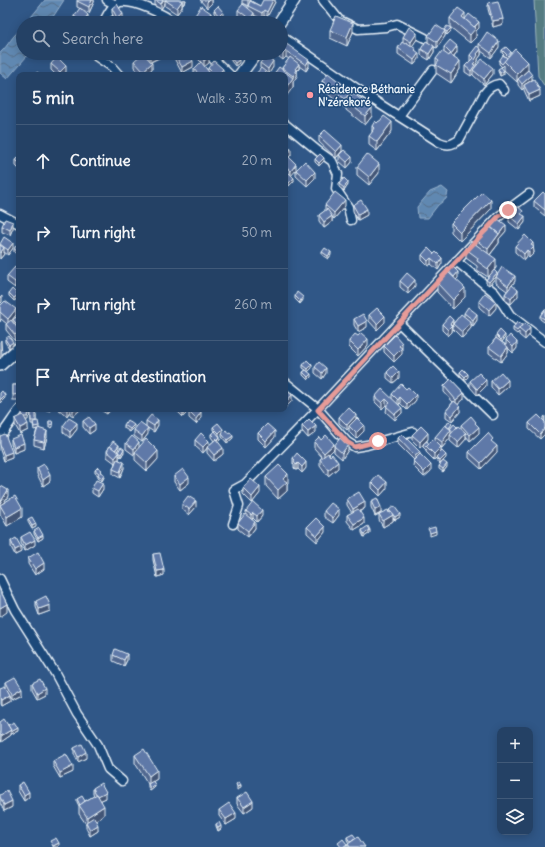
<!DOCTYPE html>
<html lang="en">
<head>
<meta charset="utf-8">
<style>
	body { margin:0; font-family:Delius,sans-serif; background:#2c486b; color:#f1f3f6 }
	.controls { position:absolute; right:12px; bottom:12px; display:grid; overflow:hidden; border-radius:8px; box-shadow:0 2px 10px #0003 }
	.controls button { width:36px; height:36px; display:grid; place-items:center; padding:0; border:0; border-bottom:1px solid #415a79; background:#244165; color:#f1f3f6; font:20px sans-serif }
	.stop { position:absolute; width:12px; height:12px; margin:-9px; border:3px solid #e69b98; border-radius:50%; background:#fff }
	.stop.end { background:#e69b98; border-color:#fff; box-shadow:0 1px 4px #0008 }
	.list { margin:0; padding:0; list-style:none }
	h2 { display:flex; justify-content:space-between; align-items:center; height:52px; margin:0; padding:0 16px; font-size:17px }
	h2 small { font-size:13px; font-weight:400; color:#a3afbf }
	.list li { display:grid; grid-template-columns:26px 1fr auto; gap:12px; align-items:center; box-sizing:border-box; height:72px; padding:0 16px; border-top:1px solid #415a79 }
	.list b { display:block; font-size:15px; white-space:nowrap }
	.list em { font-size:13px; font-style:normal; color:#a3afbf }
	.icon { flex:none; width:22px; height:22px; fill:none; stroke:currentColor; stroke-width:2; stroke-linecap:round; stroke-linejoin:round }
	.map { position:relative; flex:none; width:545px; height:847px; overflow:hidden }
	.search { position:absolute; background:#244165; box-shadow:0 2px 10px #0003; left:16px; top:16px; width:272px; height:44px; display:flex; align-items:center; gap:10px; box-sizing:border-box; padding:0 14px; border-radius:22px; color:#a3afbf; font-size:15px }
	.panel { position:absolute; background:#244165; box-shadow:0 2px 10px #0003; left:16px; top:72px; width:272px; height:340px; border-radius:8px }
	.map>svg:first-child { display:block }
	.pitch { fill:#547b82; stroke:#9eb6bd }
	.water { fill:url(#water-waves); stroke:#97b2cd }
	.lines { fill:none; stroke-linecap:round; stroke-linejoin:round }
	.minor-casing { stroke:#e8f1f8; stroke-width:11 }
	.highway-casing { stroke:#e8f1f8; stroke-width:14 }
	.minor { stroke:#1f4a7a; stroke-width:8 }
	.highway { stroke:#1f4a7a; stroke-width:11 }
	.wall { fill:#516890; stroke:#e8f1f8 }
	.shaded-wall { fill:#425576; stroke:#e8f1f8 }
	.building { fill:#5e79a8; stroke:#e8f1f8 }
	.route { stroke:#e69b98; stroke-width:5 }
	.poi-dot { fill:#ff9aa2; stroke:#1f4a7a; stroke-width:1.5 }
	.labels { text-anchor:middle; stroke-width:3; stroke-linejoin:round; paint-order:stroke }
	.poi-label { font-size:11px; font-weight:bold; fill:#e8f1f8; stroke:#1f4a7a; text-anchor:start }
</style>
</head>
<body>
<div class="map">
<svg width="545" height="847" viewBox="0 0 545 847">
	<defs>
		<pattern id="water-waves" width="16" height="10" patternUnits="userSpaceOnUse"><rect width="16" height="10" fill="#6188b1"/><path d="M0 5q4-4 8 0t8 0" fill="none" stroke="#566e88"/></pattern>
	</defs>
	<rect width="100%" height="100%" fill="#305787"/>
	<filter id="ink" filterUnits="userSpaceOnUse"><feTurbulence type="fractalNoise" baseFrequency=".025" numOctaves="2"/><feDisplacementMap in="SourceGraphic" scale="8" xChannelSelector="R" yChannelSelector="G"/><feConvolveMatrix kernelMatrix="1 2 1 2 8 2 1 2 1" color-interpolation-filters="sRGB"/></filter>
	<g filter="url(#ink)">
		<path class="pitch" d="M534,0H545V87L538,76Z"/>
		<g class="water">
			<path d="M45,0H64L49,23H28L27,22Z"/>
			<path d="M22,29L23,30V53H35L27,56L7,79L0,73V53C9,45 12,35 22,29Z"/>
			<path d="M442,187L448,192L446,199L438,205L428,218H418L417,207L430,192Z"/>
		</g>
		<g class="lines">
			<defs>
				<g id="minor">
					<path d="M107,0L116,5"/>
					<path d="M323,0L339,20L358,29L386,27L397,24L425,38"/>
					<path d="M103,23C107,16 111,5 120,2C134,0 164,14 175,23"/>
					<path d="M281,36L375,101L439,142C448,146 451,145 459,140L484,94C488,88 492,85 499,84L504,90"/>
					<path d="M95,53L97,57L112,67L119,75"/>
					<path d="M207,53L230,75"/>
					<path d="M399,116L433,70"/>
					<path d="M285,124L318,151L332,161L338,174L336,189L348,207L351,220"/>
					<path d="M0,214L19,224"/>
					<path d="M456,261L494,292L503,304L510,315L545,342"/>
					<path d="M399,323L493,415"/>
					<path d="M285,382L318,409L347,442L355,447L367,445L413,432"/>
					<path d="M0,436C7,429 13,417 20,409"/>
					<path d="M233,524L239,506L234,490L245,484L318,409L498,217L529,194"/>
					<path d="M0,579L15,610L55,673L77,714L98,745L108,769L122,781"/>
				</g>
				<g id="highway">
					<path d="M279,23L294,0"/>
					<path d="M240,75L256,53"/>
					<path d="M0,365L19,348"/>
				</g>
			</defs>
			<use href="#minor" class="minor-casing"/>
			<use href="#highway" class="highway-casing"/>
			<use href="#minor" class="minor"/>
			<use href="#highway" class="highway"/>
		</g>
		<g class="wall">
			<path d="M94,0V2L89,13L77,7V1Z"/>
			<path d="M155,0H186V1L183,5H182V7L177,14L165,6V3L161,9L155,6Z"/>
			<path d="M200,0H212V3L207,8Z"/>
			<path d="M242,0H251V1L260,6L275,0V2L267,17L264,16L262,19L254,15V19L252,21L255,23H247L238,16V10L248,8V6L242,3Z"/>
			<path d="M488,3L503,24L493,27L488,9Z"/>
			<path d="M112,8L123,20L117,23L115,19V21L114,18L112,13Z"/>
			<path d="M214,10L223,15L219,19L214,13Z"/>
			<path d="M74,16L88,21L86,23H76L74,22Z"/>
			<path d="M450,18L465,19L479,28L476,31V37L470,43L450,27Z"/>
			<path d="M211,19L209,21L210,23H192V20Z"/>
			<path d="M330,30L353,32L347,46L330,38Z"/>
			<path d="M444,30L451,31L447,35L445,33V36L437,48L434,47V52L429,60L421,55V49L428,42V36Z"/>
			<path d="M403,37L417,39L412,46L416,51L419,59L414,65L398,54V48L403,42Z"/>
			<path d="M281,40L309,66L306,71L299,66V69L297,71V76L293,82V87L285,75L282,69V68L289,59L286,57L283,60L274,53H281Z"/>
			<path d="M479,44L499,47L491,58L481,51V55L478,59V61L476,64V66L493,74L484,85L473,75V74L471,76L465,72V66L470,61V55L479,47Z"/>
			<path d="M444,47L457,52L454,56L460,69L451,83L436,73V59L444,52Z"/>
			<path d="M502,50L528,70L540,96L529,101L524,90V88L522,90L518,85V82H517L504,70V65L502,67L499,64V61L507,58L502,53Z"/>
			<path d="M146,53H165V55L151,62L152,69L145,75H141L134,67V61L148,59Z"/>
			<path d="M198,53L209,63L204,66L208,70V68L223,74L222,75H194V69L201,62L198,59Z"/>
			<path d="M175,55L193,67L182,73L175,60Z"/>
			<path d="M231,58L239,63L235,66L231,61Z"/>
			<path d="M260,63L273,67L268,75L266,74V75L260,68Z"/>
			<path d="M51,64L66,72L63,75H56L51,70Z"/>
			<path d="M498,69L504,74L500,76L498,71Z"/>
			<path d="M322,81L351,95L372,116L365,125L346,110V105L345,108L322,89Z"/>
			<path d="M377,123L392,131L377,151L369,145V136L372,133V126Z"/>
			<path d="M319,136L342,151L336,158L319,142Z"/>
			<path d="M285,143L291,155L289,157L291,175L294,181L289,186L285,182V175L287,173L285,171Z"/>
			<path d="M339,155L352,162L347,168L339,161Z"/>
			<path d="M19,157V169L16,166V160Z"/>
			<path d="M315,159L324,161L319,166L315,162Z"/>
			<path d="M357,167L379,173L369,185L357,175Z"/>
			<path d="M296,170L315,178L307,186L296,176Z"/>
			<path d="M339,184L348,185L344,191L339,187Z"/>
			<path d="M545,194V216L534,207V201Z"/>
			<path d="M325,205L345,206L334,219L332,217V222L324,228L319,221V215L325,211Z"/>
			<path d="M353,205L367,215L358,220L353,211Z"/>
			<path d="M491,209L460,241L451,232V223Z"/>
			<path d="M509,216L525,222L519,230L509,222Z"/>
			<path d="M2,226L13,228L10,235L2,232Z"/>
			<path d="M506,231L499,239V243L490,255L496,268L494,270L497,275L515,281L512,285L518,296L511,304L505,300V294L507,291L496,283V277L489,285L486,283V280L488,277L477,270V266L466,258V249L476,245V240L486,232Z"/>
			<path d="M0,244L13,248L8,255L4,252V254L0,259Z"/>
			<path d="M19,246V255L14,252V249Z"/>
			<path d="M515,246H533L534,253L529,258L527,256L524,260L515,252Z"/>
			<path d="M322,252L331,255L328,259L322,255Z"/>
			<path d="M422,255L442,263L438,270L431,264L428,266L422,260Z"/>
			<path d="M447,269L458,278L456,280L465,297L453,309L437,292V283L447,273Z"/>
			<path d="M19,271L15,288L7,282V276Z"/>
			<path d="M400,281L415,286L408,294L400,287Z"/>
			<path d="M9,293L18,298L14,301L9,296Z"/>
			<path d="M295,296L303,300L300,304L295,299Z"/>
			<path d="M479,301L496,308L489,316L479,307Z"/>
			<path d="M0,306L16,315L11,321L13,323V319L19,316L15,341L6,330V324H7L1,319L0,322Z"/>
			<path d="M545,309V321L544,322L540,319V316Z"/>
			<path d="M464,313L477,320L473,326L471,324V328L462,338L453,329V326L452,327V332L448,336L442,330V324L453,323L464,316Z"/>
			<path d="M369,315L385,322L377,330L369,321Z"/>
			<path d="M354,319L367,327L358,332L354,325Z"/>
			<path d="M522,326L530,334L525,340L519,335V332L517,334L513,331V328Z"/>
			<path d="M496,335L505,338L502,342L506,345V340L517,348L513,353L508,348V353L501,362L489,353V347L496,338Z"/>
			<path d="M5,339L13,345L9,348L5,342Z"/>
			<path d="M349,341L368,345L358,356L349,347Z"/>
			<path d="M384,346L402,354L394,362L384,352Z"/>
			<path d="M303,365L312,368L308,372L311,377L308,380L303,375V372L306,370L303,368Z"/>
			<path d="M315,367L326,373L322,379L315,373Z"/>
			<path d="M387,372L399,378L393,383L387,378Z"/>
			<path d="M460,372L468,377L465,380L460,375Z"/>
			<path d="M470,381L486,386L477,395L470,387Z"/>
			<path d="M491,381L508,386L498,395L491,387Z"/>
			<rect x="13" y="385" width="6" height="15"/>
			<path d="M444,386L464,399L458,404L460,412L452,421L446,417V411L453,402L444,392Z"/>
			<path d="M392,394L416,400L407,410L400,403L399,405L402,413L395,420L386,412L387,406L386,405L382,409L375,402V397L392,399Z"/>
			<path d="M30,409H36V421L39,426V428L47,437L44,448L34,445V440L37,429L34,430L33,424H31Z"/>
			<path d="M46,409H50V411L46,410Z"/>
			<path d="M58,409H80V410L73,416L70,414V411L67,416Z"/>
			<path d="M99,409H111L107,414Z"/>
			<path d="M178,409L186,414L183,417L178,412Z"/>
			<path d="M189,412L201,418L196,424L189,418Z"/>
			<path d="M29,413L28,420H26L28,430L20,434L15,425V419Z"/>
			<path d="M545,416V434L540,439L529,429V423L544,421V417Z"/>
			<path d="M339,417L364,431L356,439L349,432V428L347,430L339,423Z"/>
			<path d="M49,421L53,424V427L49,428Z"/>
			<path d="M83,421L95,430L89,434L83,427Z"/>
			<path d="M146,421L158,425L154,432L146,427Z"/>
			<path d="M124,425L134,428L130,432L124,428Z"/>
			<path d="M461,425H476L479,433L470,441L466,436V439L458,448L450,441V438L442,448L441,447V452L446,458L440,464L436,459V457L434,460L426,452V449V450L423,447V445L420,448L412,440V435L428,439L426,442L429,444L435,441V437L446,426L461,429Z"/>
			<path d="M63,426L77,429L70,438L63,432Z"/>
			<path d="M302,426L316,432L308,438L302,431Z"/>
			<path d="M213,427L223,432L219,436L220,440L218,442L223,454L214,461L207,453V448L203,453L195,446V440L209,445L214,441L211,437V434L215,431L213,430Z"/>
			<path d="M134,430L148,434L142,442L134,436Z"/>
			<path d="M228,433L233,438L227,443L222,437V434Z"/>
			<path d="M258,433L275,437L266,447L258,439Z"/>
			<path d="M0,436L12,458L4,461L0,450Z"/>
			<path d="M398,438L420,454L431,471L424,477L413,466L414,460L398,444Z"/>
			<path d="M11,439L24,449L14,453L11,444Z"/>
			<path d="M321,440L334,449L329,454L338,468L328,476L320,465V459L322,457L314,448V442Z"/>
			<path d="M126,443L158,459L147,471L135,460V453L134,455L126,449Z"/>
			<path d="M493,443L497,452L481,469L469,458V452Z"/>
			<path d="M334,446L348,450L342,459L334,452Z"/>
			<path d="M109,447L119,448L117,451L118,452H124L121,457L119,455V459L124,468L120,478L113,474V469L115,463L107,457V451L109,448Z"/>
			<path d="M293,458L306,468L302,473L298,469L296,470L294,468V465L293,464Z"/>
			<path d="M439,466L447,467L443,472L439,469Z"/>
			<path d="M37,468L50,481L43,486L37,474Z"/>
			<path d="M95,470L102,472L104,477L102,481L98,478V475L95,473Z"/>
			<path d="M174,476L189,483L180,490L174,482Z"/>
			<path d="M266,477L288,483L287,484V491L278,499L266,486Z"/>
			<path d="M372,482L387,488L380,496L372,488Z"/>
			<path d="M0,488L8,496L4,502L22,517L7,526L0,514Z"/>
			<path d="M92,488L103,489L98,497L92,493Z"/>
			<path d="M243,488L260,493L252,503L243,494Z"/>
			<path d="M347,499L365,508L359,512L364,524L354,530L347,521V515L352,513L347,505Z"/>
			<path d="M371,501L381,513L375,516L371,507Z"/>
			<path d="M182,504L196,507L189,515L182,509Z"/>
			<path d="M389,510L400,517L395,520L393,518V521L383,527L379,520V514L389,512Z"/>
			<path d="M246,511L262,516L257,522L253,518L252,520L255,528L248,537L238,529V523L246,516Z"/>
			<path d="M324,511L339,515L333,523L324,517Z"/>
			<path d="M28,519L36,527L32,529L28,522Z"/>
			<path d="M307,527L325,532L317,542L307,533Z"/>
			<path d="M362,530L370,533L364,537L362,533Z"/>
			<path d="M34,531L43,538L38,541L34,534Z"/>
			<path d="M21,537L35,545L25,551L21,543Z"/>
			<path d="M11,541L21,552L15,555L11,547Z"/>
			<path d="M153,554L164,575L157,577L153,560Z"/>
			<path d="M28,558L44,569L35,575L28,564Z"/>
			<path d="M36,601L50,611L39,615L36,607Z"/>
			<path d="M113,655L127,660L124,666L113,661Z"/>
			<path d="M6,682L22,694L12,699L8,692L10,701L1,706L0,704V688H6Z"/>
			<path d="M32,683L45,694L37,698L32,689Z"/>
			<path d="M0,722L8,725L18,731L11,734V735L1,742L0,739Z"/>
			<path d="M74,748L86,758L78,762L74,754Z"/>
			<path d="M135,755L157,779L153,781L155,787L150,791L148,787V784L135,763Z"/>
			<path d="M53,761L73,772L60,778L53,766Z"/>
			<path d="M18,785L29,797L24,801L18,791Z"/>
			<path d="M93,788L106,798L101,800L104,815L96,820L98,831L90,836L86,828V824L79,814V806L77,802V799L85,801L94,796L93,794Z"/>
			<path d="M0,795L12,807L4,811L0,803Z"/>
			<path d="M237,798L253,807L244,813L237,804Z"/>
			<path d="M219,810L236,819L226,825L219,816Z"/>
			<path d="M216,824L221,829L218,831L216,826Z"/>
			<path d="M347,837L365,847H348V844L349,843L347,840Z"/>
		</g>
		<g class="shaded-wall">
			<path d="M92,0H94V2L89,13V7Z"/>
			<path d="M163,0H167H165V3L161,9V4Z"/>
			<path d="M183,0H186L183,5Z"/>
			<path d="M209,0H212V3L207,8V2Z"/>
			<path d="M248,0H251L248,6Z"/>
			<path d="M273,0H275V2L267,17V12Z"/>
			<path d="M182,1V7L177,14V8Z"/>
			<path d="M264,10V16L262,19V13Z"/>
			<path d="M223,12V15L219,19V16Z"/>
			<path d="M211,13V19L208,23L206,20Z"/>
			<path d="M254,13V19L251,23H250V19Z"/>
			<path d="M465,13V20L462,17Z"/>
			<path d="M123,14V20L117,23V18Z"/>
			<path d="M88,15V21L86,23H82Z"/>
			<path d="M503,19V24L493,27V21Z"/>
			<path d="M479,22V28L476,31V37L470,43V35L474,28Z"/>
			<path d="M353,23V32L347,46V37Z"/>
			<path d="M451,28V31L447,35V32Z"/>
			<path d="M445,31V36L437,48V42Z"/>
			<path d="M417,33V39L411,48V42Z"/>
			<path d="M499,41V47L491,58V53Z"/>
			<path d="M434,46V52L429,60V54Z"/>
			<path d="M457,46V52L451,59V54Z"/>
			<path d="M481,49V55L478,59V61L476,64V66L473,70V74L471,76V71L475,60L477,54Z"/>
			<path d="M286,51V57L283,60V54Z"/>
			<path d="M129,53H135L129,56Z"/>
			<path d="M157,53H165V55L150,62V56Z"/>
			<path d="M419,53V59L414,65V60Z"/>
			<path d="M209,57V63L204,67V61Z"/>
			<path d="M239,60V63L235,66V63Z"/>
			<path d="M309,60V66L306,71V65Z"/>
			<path d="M193,61V67L182,73V67Z"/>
			<path d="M273,61V67L268,75V69Z"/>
			<path d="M460,61V69L451,83V74Z"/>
			<path d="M528,62V70L518,79L517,82V74Z"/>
			<path d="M152,63V69L145,75H143V71Z"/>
			<path d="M299,64V69L297,71V76L293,82V87L285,98V89L293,78L295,69Z"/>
			<path d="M66,66V72L63,75H60V72Z"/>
			<path d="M493,68V74L484,85V79Z"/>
			<path d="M223,69V74L222,75H217Z"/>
			<path d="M504,71V74L500,76V73Z"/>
			<path d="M532,75V80L524,85V88L522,90V84Z"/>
			<path d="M540,90V96L529,101V95Z"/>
			<path d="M351,91V100L346,101V105L345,108V99Z"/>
			<path d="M372,108V116L365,125V116Z"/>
			<path d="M392,122V131L377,151V142Z"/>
			<path d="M342,145V151L336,158V152Z"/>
			<path d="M291,149V155L285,161V155Z"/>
			<path d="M352,157V162L347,168V162Z"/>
			<path d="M324,158V161L319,166V163Z"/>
			<path d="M296,164V170L291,176V171Z"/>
			<path d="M379,164V173L369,185V177Z"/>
			<path d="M315,172V178L307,186V180Z"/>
			<path d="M294,178V181L289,186V183Z"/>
			<path d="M348,182V185L344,191V188Z"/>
			<path d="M345,200V206L334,219V213Z"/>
			<path d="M491,200V209L460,241V232Z"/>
			<path d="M367,209V215L358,220V214Z"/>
			<path d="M332,216V222L324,228V222Z"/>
			<path d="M525,216V222L519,230V224Z"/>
			<path d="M13,222V228L10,235V230Z"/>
			<path d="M506,225V231L499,239V243L488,257V249Z"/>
			<path d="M13,243V248L8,255V250Z"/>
			<path d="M533,243L534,253L529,258V252L531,245Z"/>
			<path d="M4,248V254L0,259V253Z"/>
			<path d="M527,250V256L524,260V254Z"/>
			<path d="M331,252V255L328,259V256Z"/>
			<path d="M431,258V264L428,266V261Z"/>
			<path d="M442,258V263L438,270V264Z"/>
			<path d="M496,259V268L488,278V269Z"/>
			<path d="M458,272V278L454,282V277Z"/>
			<path d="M497,273V276L489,285V282Z"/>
			<path d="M515,276V281L508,291V286Z"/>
			<path d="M19,277V282L15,288V282Z"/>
			<path d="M415,280V286L408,294V288Z"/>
			<path d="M465,288V297L453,309V300Z"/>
			<path d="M518,290V296L511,304V299Z"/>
			<path d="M18,295V298L14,301V298Z"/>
			<path d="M2,296V302L0,304V298Z"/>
			<path d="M303,297V300L300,304V301Z"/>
			<path d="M496,302V308L489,316V310Z"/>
			<path d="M16,309V315L8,325V319Z"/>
			<path d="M477,314V320L473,326V320Z"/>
			<path d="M385,316V322L377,330V324Z"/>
			<path d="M453,320L452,332L448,336V330L450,324Z"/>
			<path d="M367,321V327L358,332V326Z"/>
			<path d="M471,322V328L462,338V332Z"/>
			<path d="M19,325V331L17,332V326Z"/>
			<path d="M530,328V334L525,340V334Z"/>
			<path d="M19,331V337L15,341V335Z"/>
			<path d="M505,335V338L501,343V340Z"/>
			<path d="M368,339V345L358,356V350Z"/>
			<path d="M1,340L2,356L0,359V342Z"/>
			<path d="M13,342V345L9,348V345Z"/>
			<path d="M517,342V348L513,353V347Z"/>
			<path d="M402,343V354L394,362V356L399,346Z"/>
			<path d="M508,347V353L501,362V356Z"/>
			<path d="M312,365V368L308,372V369Z"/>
			<path d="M326,368V373L322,379V373Z"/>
			<path d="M399,372V378L393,383V378Z"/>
			<path d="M311,374V377L308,380V377Z"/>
			<path d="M468,374V377L465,380V377Z"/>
			<path d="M486,380V386L477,395V389Z"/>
			<path d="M508,380V386L498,395V389Z"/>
			<path d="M464,393V399L456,406V400Z"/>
			<path d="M5,395V398L0,403V400Z"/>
			<path d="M292,395V401L285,408V403Z"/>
			<path d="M416,395V400L407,410V404Z"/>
			<path d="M400,397V403L398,405V400Z"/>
			<path d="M386,399V405L382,409V403Z"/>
			<path d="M460,406V412L452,421V416Z"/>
			<path d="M402,408V413L395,420V414Z"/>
			<path d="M68,409H70V411L67,416V410Z"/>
			<path d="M75,409H80V410L73,416V410Z"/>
			<path d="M107,409H111L107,414Z"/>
			<path d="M186,412V414L183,417V414Z"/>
			<path d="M201,412V418L196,424V419Z"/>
			<path d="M356,415V420L349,426V428L347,430V425Z"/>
			<path d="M158,420V425L154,432V426Z"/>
			<path d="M77,423V429L70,438V432Z"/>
			<path d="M28,424V430L20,434V428Z"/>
			<path d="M95,424V430L89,434V428Z"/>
			<path d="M134,425V428L130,432V429Z"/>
			<path d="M364,425V431L356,439V433Z"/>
			<path d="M316,426V432L308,438V432Z"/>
			<path d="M479,427V433L470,441V435Z"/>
			<path d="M148,428V434L142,442V436Z"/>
			<path d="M545,428V434L540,439V434Z"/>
			<path d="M223,429V432L219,436V433Z"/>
			<path d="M451,430V436L450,435V438L442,448V442Z"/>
			<path d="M47,431V437L44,448V442Z"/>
			<path d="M275,431V437L266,447V441Z"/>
			<path d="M428,433V439L420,448V442Z"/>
			<path d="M466,433V439L458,448V442Z"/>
			<path d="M233,436V438L227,443V440Z"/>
			<path d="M220,437V440L216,443V441Z"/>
			<path d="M209,441V446L207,447V448L203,453V447Z"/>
			<path d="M139,442V448L135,452V453L134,455V449Z"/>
			<path d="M24,443V449L14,453V447Z"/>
			<path d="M334,444V449L324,459V453Z"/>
			<path d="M119,445V448L115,454V451Z"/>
			<path d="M348,445V450L342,459V453Z"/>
			<path d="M497,446V452L481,469V463Z"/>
			<path d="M441,447V453L434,460V454Z"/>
			<path d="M223,448V454L214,461V455Z"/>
			<path d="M124,449V452L121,457V454Z"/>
			<path d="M158,451V459L147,471V463Z"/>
			<path d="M12,452V458L4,461V455Z"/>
			<path d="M420,452V458L415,462V456Z"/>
			<path d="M119,453V459L115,464V458Z"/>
			<path d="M446,455V458L440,464V461Z"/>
			<path d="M124,462V468L120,478V472Z"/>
			<path d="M306,462V468L302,473V467Z"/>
			<path d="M338,462V468L328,476V470Z"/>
			<path d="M298,463V469L296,470V465Z"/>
			<path d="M447,464V467L443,472V469Z"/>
			<path d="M431,465V471L424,477V472Z"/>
			<path d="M104,474V477L102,481V478Z"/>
			<path d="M288,474V483L287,484V491L278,499V490L283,479Z"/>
			<path d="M50,475V481L43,486V480Z"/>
			<path d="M189,477V483L180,490V484Z"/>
			<path d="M387,482V488L380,496V490Z"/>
			<path d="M103,483V489L98,497V491Z"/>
			<path d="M260,487V493L252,503V497Z"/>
			<path d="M8,490V496L1,507L0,505V503Z"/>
			<path d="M196,501V507L189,515V509Z"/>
			<path d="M365,502V508L353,515V509Z"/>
			<path d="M381,507V513L375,516V510Z"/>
			<path d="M22,508V517L7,526V517Z"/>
			<path d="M339,509V515L333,523V518Z"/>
			<path d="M262,510V516L257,522V516Z"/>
			<path d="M253,513V518L251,520V515Z"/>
			<path d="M400,514V517L395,520V517Z"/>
			<path d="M393,515V521L383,527V521Z"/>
			<path d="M364,518V524L354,530V524Z"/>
			<path d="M255,522V528L248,537V531Z"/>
			<path d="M36,524V527L32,529V526Z"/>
			<path d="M325,527V532L317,542V536Z"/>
			<path d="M370,530V533L364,537V534Z"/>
			<path d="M436,531V534L430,536V533Z"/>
			<path d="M43,535V538L38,541V538Z"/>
			<path d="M35,540V545L25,551V545Z"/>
			<path d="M21,547V552L15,555V550Z"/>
			<path d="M44,563V569L35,575V569Z"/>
			<path d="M164,570V575L157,577V571Z"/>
			<path d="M7,604V612L0,617V608Z"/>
			<path d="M50,605V611L39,615V609Z"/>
			<path d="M127,654V660L124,666V660Z"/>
			<path d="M22,688V694L12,699V694Z"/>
			<path d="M45,688V694L37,698V693Z"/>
			<path d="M10,695V701L1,706V700Z"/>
			<path d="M18,728V731L11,734V732Z"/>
			<path d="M11,730V735L1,742V736Z"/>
			<path d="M86,752V758L78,762V757Z"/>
			<path d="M73,766V772L60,778V773Z"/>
			<path d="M157,770V779L149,784V776Z"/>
			<path d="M155,785V787L150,791V788Z"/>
			<path d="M241,785V788L237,790V787Z"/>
			<path d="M29,792V797L24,801V795Z"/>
			<path d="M106,792V798L97,802V796Z"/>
			<path d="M12,801V807L4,811V805Z"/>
			<path d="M253,801V807L244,813V807Z"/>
			<path d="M104,806V815L88,825L87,824V817Z"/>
			<path d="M236,813V819L226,825V819Z"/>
			<path d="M98,825V831L90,836V830Z"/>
			<path d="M221,826V829L218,831V828Z"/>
			<path d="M59,843V846L57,847H53V846Z"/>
			<path d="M347,844V847H343Z"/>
		</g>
		<g class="building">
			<path d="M77,0H92L89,7L77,1Z"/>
			<path d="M155,0H163L161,4Z"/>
			<path d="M165,0H180L182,1L177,8Z"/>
			<path d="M263,0H273L267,12L264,10L262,13L248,6L250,1L260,6Z"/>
			<path d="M498,1L503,19L493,21L488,3Z"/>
			<path d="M117,4L123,14L117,18L112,8Z"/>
			<path d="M243,4L254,13L250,19L238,10Z"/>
			<path d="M201,6L211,13L206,20L210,22L209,23H196L192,20Z"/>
			<path d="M218,6L223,12L219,16L214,10Z"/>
			<path d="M80,8L88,15L82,22L74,16Z"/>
			<path d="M458,8L465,13L462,17L476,28L470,35L450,18Z"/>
			<path d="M469,14L479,22L474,27L465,19Z"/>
			<path d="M111,16L115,19L111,23H105Z"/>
			<path d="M336,16L353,23L347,37L330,30Z"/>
			<path d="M227,20L230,23H223Z"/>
			<path d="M436,25L445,31L437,42L428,36Z"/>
			<path d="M447,26L451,28L447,32L444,30Z"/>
			<path d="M409,27L417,33L411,42L403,37Z"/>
			<path d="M487,32L499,41L491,53L479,44Z"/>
			<path d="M281,40L309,60L306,65L286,51L283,54L281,52Z"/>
			<path d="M450,40L457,46L451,54L444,47Z"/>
			<path d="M426,41L434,46L429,54L421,49Z"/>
			<path d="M402,42L405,44L406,42L416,49L415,50L419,53L414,60L398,48Z"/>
			<path d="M477,46L481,49L477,54L478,55L475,60L476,61L473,64L475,65L471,71L465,66L473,58L470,55Z"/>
			<path d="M506,47L511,52L508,56L502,50Z"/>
			<path d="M515,49L528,62L517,74L504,61Z"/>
			<path d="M442,51L449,56L450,54L460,61L451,74L436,65L439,61L436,59Z"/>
			<path d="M143,53L152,63L143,71L134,61Z"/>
			<path d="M148,53H157L150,56Z"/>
			<path d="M177,53H188L193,61L182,67L175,55Z"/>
			<path d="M198,53H206L209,57L204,61Z"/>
			<path d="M235,55L239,60L235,63L231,58Z"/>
			<path d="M503,55L507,58L502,64L499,61Z"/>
			<path d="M266,56L273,61L268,69L260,63Z"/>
			<path d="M57,57L66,66L60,72L51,64Z"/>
			<path d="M290,57L299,64L295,69L297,70L293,76L282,68Z"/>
			<path d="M482,59L493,68L484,79L473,70Z"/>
			<path d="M214,61L223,69L217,75H215L208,68Z"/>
			<path d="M201,62L209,72L206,75H199L194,69Z"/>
			<path d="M279,67L293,78L285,89V75H273Z"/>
			<path d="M501,67L504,71L500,73L498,69Z"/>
			<path d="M261,68L266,72L264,75H255Z"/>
			<path d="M528,70L532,75L522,84L518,79Z"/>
			<path d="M37,72L41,75H35Z"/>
			<path d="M328,73L351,91L345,99L322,81Z"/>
			<path d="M534,79L540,90L529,95L524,85Z"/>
			<path d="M353,93L372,108L365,116L346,101Z"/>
			<path d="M384,116L392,122L377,142L369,136L373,131H372L374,128L372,126L375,121L377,123L379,121H380Z"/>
			<path d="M325,130L342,145L336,152L319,136Z"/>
			<path d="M285,143L291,149L285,155Z"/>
			<path d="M344,150L352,157L347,162L339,155Z"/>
			<path d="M320,154L324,158L319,163L315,159Z"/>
			<path d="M367,154L379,164L369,177L357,167Z"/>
			<path d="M288,156L296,164L291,171L285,165V160Z"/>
			<path d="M19,157V163L16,160Z"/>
			<path d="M305,161L315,172L307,180L296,170Z"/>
			<path d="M288,172L294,178L289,183L285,179V175Z"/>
			<path d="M344,178L348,182L344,188L339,184Z"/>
			<path d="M335,192L345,200L334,213L325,205Z"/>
			<path d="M482,192L491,200L460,232L451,223Z"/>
			<path d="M543,192L545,194V210L534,201Z"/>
			<path d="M361,200L367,209L358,214L353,205Z"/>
			<path d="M517,206L523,211L521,214L525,216L519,224L509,216Z"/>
			<path d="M327,209L332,216L324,222L319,215Z"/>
			<path d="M5,219L13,222L10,230L2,226Z"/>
			<path d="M498,219L506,225L499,234L491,227Z"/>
			<path d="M490,227L499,234L488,249L476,240L484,230L486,232Z"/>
			<path d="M525,235L533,243L531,245L534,247L529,252L527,250L524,254L515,246Z"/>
			<path d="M4,237L13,243L8,250L0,244Z"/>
			<path d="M471,241L496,259L488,269L477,261L478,258L466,249Z"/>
			<path d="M0,245L4,248L0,253Z"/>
			<path d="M16,245L19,246V252L14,249Z"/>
			<path d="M325,248L331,252L328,256L322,252Z"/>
			<path d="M428,248L434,254L436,252L442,258L438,264L431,258L428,261L422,255Z"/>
			<path d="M451,265L458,272L454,277L447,269Z"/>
			<path d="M15,267L19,271V277L15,282L7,276Z"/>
			<path d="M502,267L515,276L508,286L496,277Z"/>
			<path d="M494,270L497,273L489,282L486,280Z"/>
			<path d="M448,272L465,288L453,300L437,283Z"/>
			<path d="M407,273L415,280L408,288L400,281Z"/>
			<path d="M512,285L518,290L511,299L505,294Z"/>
			<path d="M12,289L18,295L14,298L9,293Z"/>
			<path d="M297,292L303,297L300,301L295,296Z"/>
			<path d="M485,293L496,302L489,310L479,301Z"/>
			<path d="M5,301L16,309L8,319L0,312V306Z"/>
			<path d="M468,307L477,314L473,320L464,313Z"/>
			<path d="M377,308L385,316L377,324L369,315Z"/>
			<path d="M545,309V318L544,319L540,316Z"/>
			<path d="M363,314L367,321L358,326L354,319Z"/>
			<path d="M461,314L471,322L462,332L453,324Z"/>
			<path d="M19,316V325L17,326L13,319Z"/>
			<path d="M449,316L453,320L450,324L452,326L448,330L442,324Z"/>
			<path d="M11,320L19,330V331L15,335L6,324Z"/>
			<path d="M517,322L522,325L517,331L513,328Z"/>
			<path d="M524,323L530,328L525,334L519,329Z"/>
			<path d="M500,330L505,335L501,340L496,335Z"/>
			<path d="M361,333L368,339L358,350L349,341L355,334L358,336Z"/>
			<path d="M395,335L402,343L399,346L402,348L394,356L384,346Z"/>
			<path d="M510,335L517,342L513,347L506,340Z"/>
			<path d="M9,336L13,342L9,345L5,339Z"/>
			<path d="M496,338L508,347L501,356L489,347Z"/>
			<path d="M307,360L312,365L308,369L303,365Z"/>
			<path d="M319,362L326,368L322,373L315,367Z"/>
			<path d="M393,366L399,372L393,378L387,372Z"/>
			<path d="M463,369L468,374L465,377L460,372Z"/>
			<path d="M306,370L311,374L308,377L303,372Z"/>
			<path d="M501,372L508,380L498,389L491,381Z"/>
			<path d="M479,373L486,380L477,389L470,381Z"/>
			<path d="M451,379L464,393L456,400L444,386Z"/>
			<path d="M401,384L406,389L408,387L416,395L407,404L400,397L398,400L392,394Z"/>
			<path d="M13,385H19V394L13,395Z"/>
			<path d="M285,389L292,395L285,403Z"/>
			<path d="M382,389L402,408L395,414L386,406L390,403L386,399L382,403L375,397Z"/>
			<path d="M2,391L5,395L0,400V393Z"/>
			<path d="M454,401L460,406L452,416L446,411Z"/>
			<path d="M348,407L356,415L347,425L339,417Z"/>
			<path d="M23,409L29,410L28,417H24L23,415H22Z"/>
			<rect x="31" y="409" width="5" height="1"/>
			<path d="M178,409H183L186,412L183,414Z"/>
			<path d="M191,409H198L201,412L196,419L189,412Z"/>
			<path d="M36,411V421H31V412Z"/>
			<path d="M23,415L28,424L20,428L15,419Z"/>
			<path d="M151,415L158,420L154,426L146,421Z"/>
			<path d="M538,415L545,422V428L540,434L529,423Z"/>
			<path d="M471,416L476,422L475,423L479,427L470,435L461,425Z"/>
			<path d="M89,417L95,424L89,428L83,421Z"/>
			<path d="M69,418L77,423L70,432L63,426Z"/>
			<path d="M357,418L364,425L356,433L349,426Z"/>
			<path d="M309,419L316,426L308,432L302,426Z"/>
			<path d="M127,420L134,425L130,429L124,425Z"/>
			<path d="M38,421L39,426L34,427L33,422Z"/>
			<path d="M49,421H52L53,424L49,425Z"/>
			<path d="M449,421L452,424L449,428L446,426Z"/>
			<path d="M140,422L148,428L142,436L134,430Z"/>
			<path d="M218,423L223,429L219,433L213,427Z"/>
			<path d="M267,424L275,431L266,441L258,433Z"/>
			<path d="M454,424L457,427L453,431L450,429Z"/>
			<path d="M445,425L451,430L442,442L435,437Z"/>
			<path d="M421,426L428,433L420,442L412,435Z"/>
			<path d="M458,426L466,433L458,442L450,435Z"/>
			<path d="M38,428L47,431L44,442L34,440Z"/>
			<path d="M226,430L228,433L230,432L233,436L227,440L222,434Z"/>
			<path d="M215,431L220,437L217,440L211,434Z"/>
			<path d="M201,433L209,441L203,447L195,440Z"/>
			<path d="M488,433L493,439L491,441L497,446L481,463L469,452Z"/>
			<path d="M5,434L12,452L4,455L0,445V436Z"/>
			<path d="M402,434L420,452L415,456L398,438Z"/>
			<path d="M21,435L24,443L14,447L11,439Z"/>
			<path d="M326,435L334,444L324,453L314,442L319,437L321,440Z"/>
			<path d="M132,436L139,442L134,449L126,443Z"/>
			<path d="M340,438L348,445L342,453L334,446Z"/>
			<path d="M146,439L158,451L147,463L135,452Z"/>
			<path d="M216,439L223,448L214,455L207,447Z"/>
			<path d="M433,439L441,447L434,454L426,446Z"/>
			<path d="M113,441L119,445L115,450L110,446L109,447Z"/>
			<path d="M427,441L429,444L426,447L423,444Z"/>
			<path d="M110,446L119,453L115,458L107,451Z"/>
			<path d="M121,447L124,449L121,454L118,452Z"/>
			<path d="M442,451L446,455L440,461L436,457Z"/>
			<path d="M297,453L306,462L302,467L298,463L296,465L294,462L295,460L293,458Z"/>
			<path d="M328,453L330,456L332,454L338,462L328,470L320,459Z"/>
			<path d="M420,454L431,465L424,472L413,461Z"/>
			<path d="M117,459L124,462L120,472L113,469Z"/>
			<path d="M443,461L447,464L443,469L439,466Z"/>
			<path d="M44,464L50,475L43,480L37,468Z"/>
			<path d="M279,465L288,474L283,479L287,482L278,490L266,477Z"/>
			<path d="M98,467L102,470L100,472L104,474L102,478L98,475L99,473L95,470Z"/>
			<path d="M183,469L189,477L180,484L174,476Z"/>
			<path d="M378,475L387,482L380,490L372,482Z"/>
			<path d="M251,479L260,487L252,497L243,488Z"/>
			<path d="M96,480L103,483L98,491L92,488Z"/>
			<path d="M1,486L8,490L0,503V488Z"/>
			<path d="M359,492L365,502L353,509L347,499Z"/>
			<path d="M15,496L22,508L7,517L0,505Z"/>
			<path d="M188,496L196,501L189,509L182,504Z"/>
			<path d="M377,498L381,507L375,510L371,501Z"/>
			<path d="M253,502L262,510L257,516L253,513L251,515L246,511Z"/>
			<path d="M331,503L339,509L333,518L324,511Z"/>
			<path d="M394,506L400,514L395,517L389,510Z"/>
			<path d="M358,509L364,518L354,524L347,515Z"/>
			<path d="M388,510L389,513L391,512L393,515L383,521L379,514Z"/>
			<path d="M245,514L255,522L248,531L238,523Z"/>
			<path d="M32,517L36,524L32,526L28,519Z"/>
			<path d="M316,518L325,527L317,536L307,527Z"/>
			<path d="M368,526L370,530L364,534L362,530Z"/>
			<path d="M435,527L436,531L430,533L428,529Z"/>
			<path d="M39,528L43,535L38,538L34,531Z"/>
			<path d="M30,532L35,540L25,545L21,537Z"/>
			<path d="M16,538L21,547L15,550L11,541Z"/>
			<path d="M38,552L44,563L35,569L28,558Z"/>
			<path d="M160,553L164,570L157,571L153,554Z"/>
			<path d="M0,590L7,604L0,608Z"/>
			<path d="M46,596L50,605L39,609L36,601Z"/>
			<path d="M115,649L127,654L124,660L113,655Z"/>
			<path d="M15,677L22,688L12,694L6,682Z"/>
			<path d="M40,679L45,688L37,693L32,683Z"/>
			<path d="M5,686L10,695L1,700L0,698V688Z"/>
			<path d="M4,719L11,730L1,736L0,734V722Z"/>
			<path d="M14,722L18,728L11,732V730L8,725Z"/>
			<path d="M82,744L86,752L78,757L74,748Z"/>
			<path d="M144,749L157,770L149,776L135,755Z"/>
			<path d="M66,754L73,766L60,773L53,761Z"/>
			<path d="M153,781L155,785L150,788L148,784Z"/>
			<path d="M23,782L29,792L24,795L18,785Z"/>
			<path d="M239,782L241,785L237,787L236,784Z"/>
			<path d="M101,783L106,792L98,796L97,794H96L93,788Z"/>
			<path d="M7,791L12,801L4,805L0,797V795Z"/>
			<path d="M247,792L253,801L244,807L237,798Z"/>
			<path d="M97,794L104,806L87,817L79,805Z"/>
			<path d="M82,796L85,801L80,805L77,799Z"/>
			<path d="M229,803L236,813L226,819L219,810Z"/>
			<path d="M94,817L98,825L90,830L86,822Z"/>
			<path d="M219,822L221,826L218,828L216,824Z"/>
			<path d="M353,834L356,838L350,842L347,837Z"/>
			<path d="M358,837L365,847H350L348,844Z"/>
			<path d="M56,838L59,843L53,846L50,841Z"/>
			<path d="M343,839L347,844L343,847H341L338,843Z"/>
		</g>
	</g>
	<g class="lines" filter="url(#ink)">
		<path class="route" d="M378,441L355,447L347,442L318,410L498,217L508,210"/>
	</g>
	<circle class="poi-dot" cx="310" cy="95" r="4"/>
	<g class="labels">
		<g class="poi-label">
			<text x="318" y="93">Résidence Béthanie<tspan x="318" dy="13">N'zérekoré</tspan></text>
		</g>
	</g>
</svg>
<div class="controls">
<button>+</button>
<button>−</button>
<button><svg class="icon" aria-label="layers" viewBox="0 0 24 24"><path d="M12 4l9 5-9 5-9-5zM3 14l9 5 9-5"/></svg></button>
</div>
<div class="stop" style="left:378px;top:441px"></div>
<div class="stop end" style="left:508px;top:210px"></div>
<div class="search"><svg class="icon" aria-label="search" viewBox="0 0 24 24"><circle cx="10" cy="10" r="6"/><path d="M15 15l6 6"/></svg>Search here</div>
<section class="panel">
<h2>5 min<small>Walk · 330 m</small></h2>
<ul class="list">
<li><svg class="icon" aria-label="ahead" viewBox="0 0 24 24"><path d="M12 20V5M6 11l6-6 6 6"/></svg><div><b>Continue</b></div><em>20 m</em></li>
<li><svg class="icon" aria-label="right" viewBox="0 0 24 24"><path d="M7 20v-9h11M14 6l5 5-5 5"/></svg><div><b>Turn right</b></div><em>50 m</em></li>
<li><svg class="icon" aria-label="right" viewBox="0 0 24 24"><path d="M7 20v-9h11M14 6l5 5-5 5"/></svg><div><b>Turn right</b></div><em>260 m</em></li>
<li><svg class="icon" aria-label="arrive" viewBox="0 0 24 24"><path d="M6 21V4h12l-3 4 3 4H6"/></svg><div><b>Arrive at destination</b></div></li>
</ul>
</section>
</div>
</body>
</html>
